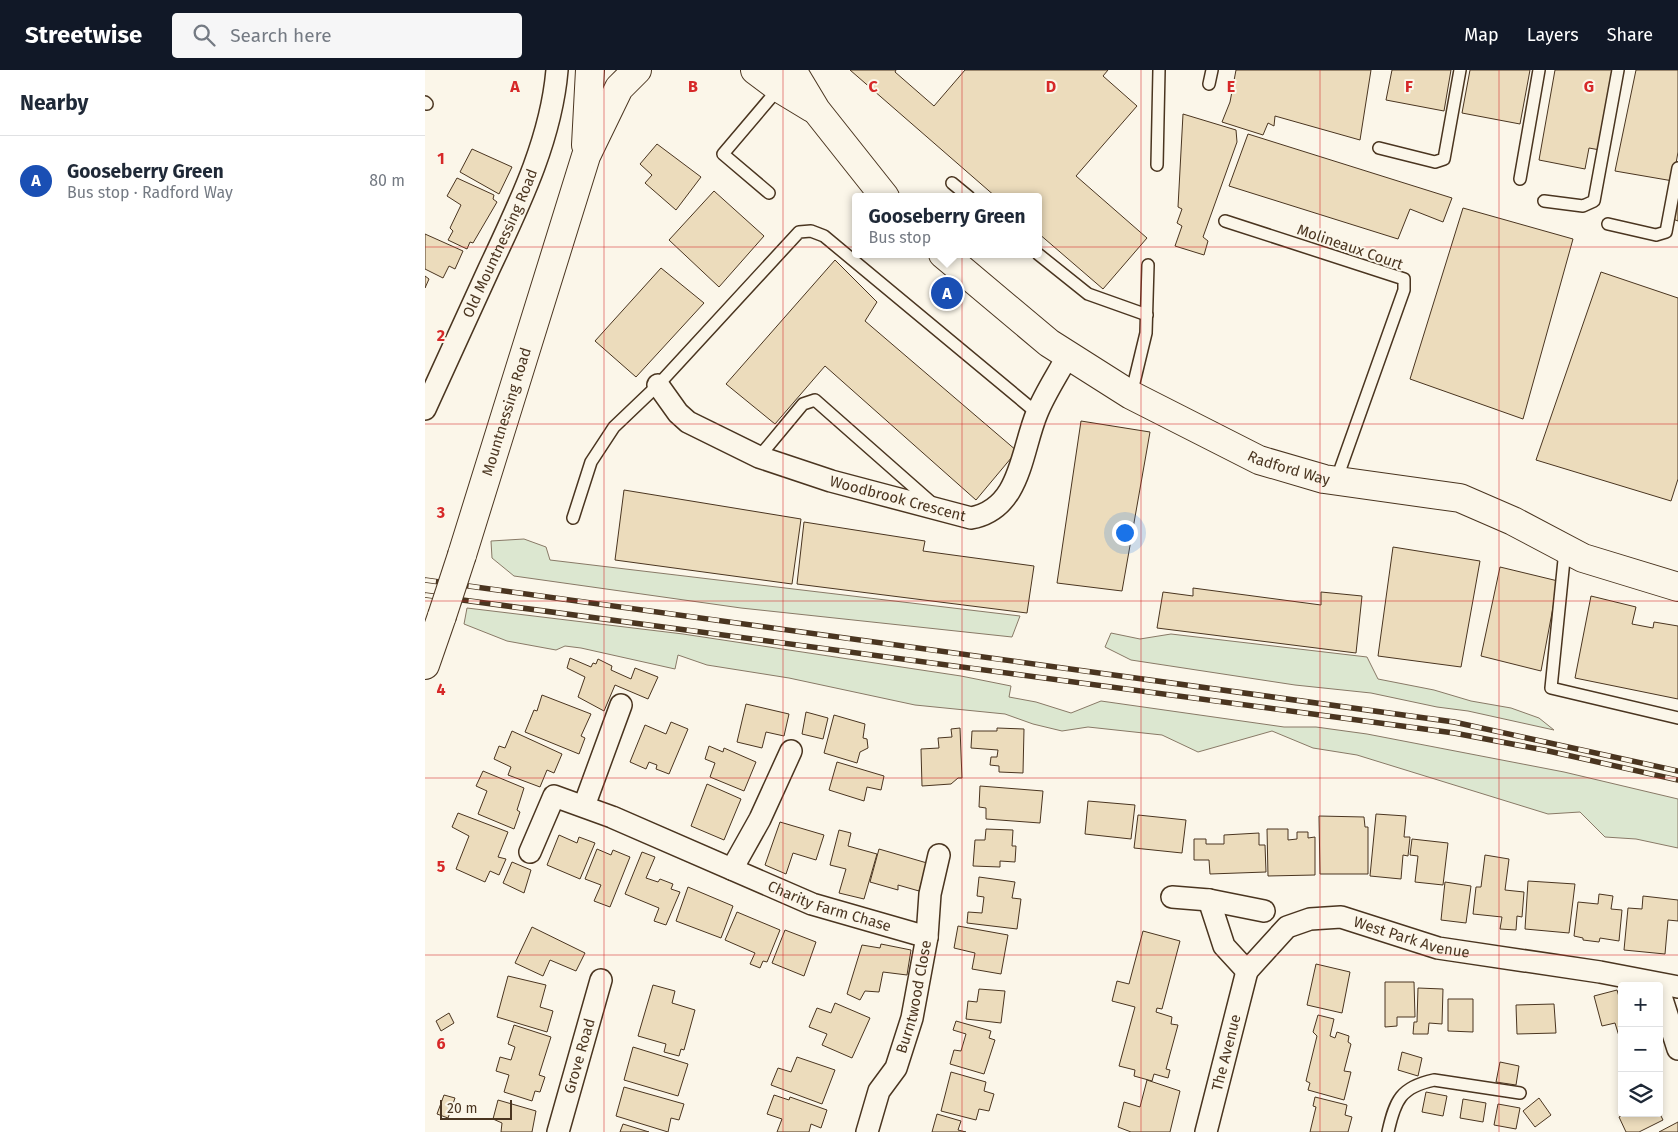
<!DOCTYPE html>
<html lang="en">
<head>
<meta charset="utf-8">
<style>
	body { margin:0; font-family:"Fira Sans",sans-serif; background:#f6f6f7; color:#1f2937 }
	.controls { position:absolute; right:15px; bottom:15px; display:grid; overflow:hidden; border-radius:5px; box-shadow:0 2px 8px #0003 }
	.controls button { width:45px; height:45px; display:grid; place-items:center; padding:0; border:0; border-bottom:1px solid #e0e1e3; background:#fff; color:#1f2937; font:25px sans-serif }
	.scale { position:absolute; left:15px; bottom:12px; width:72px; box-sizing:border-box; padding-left:5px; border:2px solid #4a3520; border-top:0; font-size:14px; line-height:18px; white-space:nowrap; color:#4a3520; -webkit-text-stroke:4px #fbf6e9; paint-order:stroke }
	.you { position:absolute; left:699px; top:462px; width:18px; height:18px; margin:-12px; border:4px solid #fff; border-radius:50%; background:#1a73e8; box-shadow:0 0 0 8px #1a73e833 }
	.badge { display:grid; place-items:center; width:32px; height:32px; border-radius:50%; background:#111827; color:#fff; font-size:16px; font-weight:700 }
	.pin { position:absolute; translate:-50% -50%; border:2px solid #fff; box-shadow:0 1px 5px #0006 }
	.popup { position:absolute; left:427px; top:123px; width:190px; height:65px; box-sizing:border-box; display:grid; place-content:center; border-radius:5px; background:#fff; filter:drop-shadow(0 1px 4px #0005); font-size:16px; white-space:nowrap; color:#747a83 }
	.popup b { font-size:19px; color:#1f2937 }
	.popup::after { content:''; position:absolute; left:50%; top:100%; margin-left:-10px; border:10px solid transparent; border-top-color:#fff }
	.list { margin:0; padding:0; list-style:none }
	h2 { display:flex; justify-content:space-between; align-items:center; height:65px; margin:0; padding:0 20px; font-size:21px }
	h2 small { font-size:16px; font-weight:400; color:#747a83 }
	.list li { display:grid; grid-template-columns:32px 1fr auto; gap:15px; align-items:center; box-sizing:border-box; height:90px; padding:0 20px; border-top:1px solid #e0e1e3 }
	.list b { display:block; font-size:19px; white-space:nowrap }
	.list p { margin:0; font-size:16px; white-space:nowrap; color:#747a83 }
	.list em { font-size:16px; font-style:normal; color:#747a83 }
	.icon { flex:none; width:28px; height:28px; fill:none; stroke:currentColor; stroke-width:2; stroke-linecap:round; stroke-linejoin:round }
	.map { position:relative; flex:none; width:1253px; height:1062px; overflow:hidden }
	header { display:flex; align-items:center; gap:30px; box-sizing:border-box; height:70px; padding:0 25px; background:#111827; color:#fff }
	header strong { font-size:24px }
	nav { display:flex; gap:28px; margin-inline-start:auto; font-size:18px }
	.search { width:350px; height:45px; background:#f6f6f7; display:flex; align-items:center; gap:12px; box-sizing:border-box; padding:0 18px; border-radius:5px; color:#747a83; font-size:19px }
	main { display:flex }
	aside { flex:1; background:#fff }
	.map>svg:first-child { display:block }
	.green { fill:#dce7d0; stroke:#887966 }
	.building { fill:#ecdcbc; stroke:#4a3520 }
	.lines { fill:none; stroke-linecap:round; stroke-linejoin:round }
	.service-casing { stroke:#4a3520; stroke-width:14 }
	.minor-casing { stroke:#4a3520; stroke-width:24 }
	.tertiary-casing { stroke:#4a3520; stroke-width:30 }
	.service { stroke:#fbf6e9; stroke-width:11 }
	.minor { stroke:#fbf6e9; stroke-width:21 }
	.tertiary { stroke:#fbf6e9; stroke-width:28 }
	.rail-casing { stroke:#4a3520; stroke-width:5.5 }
	.rail { stroke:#fbf6e9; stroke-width:4; stroke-dasharray:11; stroke-linecap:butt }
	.tertiary-bridge-casing { stroke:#4a3520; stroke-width:30; stroke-linecap:butt }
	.tertiary-bridge { stroke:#fbf6e9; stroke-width:28 }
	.grid { fill:none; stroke:#d62828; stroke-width:1; stroke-opacity:0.55 }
	.labels { text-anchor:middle; stroke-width:4; stroke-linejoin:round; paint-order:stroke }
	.street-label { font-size:15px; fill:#4a3520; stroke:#fbf6e9 }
	.grid-label { font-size:16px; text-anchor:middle; font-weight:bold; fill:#d62828; stroke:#fbf6e9; stroke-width:4; stroke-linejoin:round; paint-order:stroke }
</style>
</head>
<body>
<header>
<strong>Streetwise</strong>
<div class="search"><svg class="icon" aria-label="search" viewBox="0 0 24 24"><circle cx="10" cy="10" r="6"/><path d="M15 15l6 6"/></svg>Search here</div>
<nav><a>Map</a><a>Layers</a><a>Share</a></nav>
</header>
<main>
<aside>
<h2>Nearby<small></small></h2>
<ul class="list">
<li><span class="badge" style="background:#1a4fb4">A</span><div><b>Gooseberry Green</b><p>Bus stop · Radford Way</p></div><em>80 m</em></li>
</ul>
</aside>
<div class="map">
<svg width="1253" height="1062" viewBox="0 0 1253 1062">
	<rect width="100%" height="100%" fill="#fbf6e9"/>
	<g class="green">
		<path d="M99,469L121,477L125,490L595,546L587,567L316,538L89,506L67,488L66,471Z"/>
		<path d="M42,538L258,564L536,606L586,616L584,627L611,632L646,643L676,631L859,657H891L942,664L1139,702L1253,729V778L1211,769L1180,767L1155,742L1123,744L932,685L888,678L847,661L773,682L737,665L663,657L637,661L608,654L580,644L490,635L364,608L282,595L253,585L250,599L156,578L140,576L131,580L82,571L39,554Z"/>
		<path d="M686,563L715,569L746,564L942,587L953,609L1009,620L1046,631L1086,638L1114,648L1129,660L1043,641L1012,637L946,623L870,615L706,590L680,577Z"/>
	</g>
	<g class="building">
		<path d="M425,0H471L470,2L509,36L540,0H683L678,6L712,36L651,106L722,168L678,219L613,163V127H571Z"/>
		<path d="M811,0H946L935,70L850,46L849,56L843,53L838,65L797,52L805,32Z"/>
		<path d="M967,0H1026L1019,41L961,30Z"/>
		<path d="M1045,0H1105L1095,54L1037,43Z"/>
		<path d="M1130,0H1189L1175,80L1164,78L1160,99L1114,90Z"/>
		<path d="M1211,0H1253V82L1248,111L1190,101Z"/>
		<path d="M758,44L811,60L812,72L778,167L783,171L779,185L750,176L757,156L752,153L757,139L753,137Z"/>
		<path d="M823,64L1027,128L1018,152L985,139L973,169L804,116Z"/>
		<path d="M232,74L276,107L251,140L220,113L227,105L215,94Z"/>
		<path d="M47,79L87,97L74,124L35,102Z"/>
		<path d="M32,108L69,125L68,129L72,132L48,173L45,172L42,179L23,170L28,161L25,158L36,135L22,126Z"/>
		<path d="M289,121L339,166L294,217L244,170Z"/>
		<path d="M1253,124V151L1248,149Z"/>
		<path d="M1038,138L1148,169L1098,349L985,309Z"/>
		<path d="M0,164L38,181L30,199L24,196L18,208L0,199Z"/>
		<path d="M410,190L452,232L440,251L592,381L551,430L400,296L350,354L301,314Z"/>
		<path d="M236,198L279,233L211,307L170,271Z"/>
		<path d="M1176,202L1253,228V409L1246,431L1111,390Z"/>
		<path d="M0,206L4,209L0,218Z"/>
		<path d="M656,351L725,362L697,521L632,513Z"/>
		<path d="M199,420L376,449L367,514L190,490Z"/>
		<path d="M379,452L500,471L498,481L609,496L602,543L372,514Z"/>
		<path d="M968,477L1055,491L1036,597L953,586Z"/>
		<path d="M1075,497L1133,511L1116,601L1056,586Z"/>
		<path d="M768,518L896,535V522L937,526L931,583L732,558L738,522L768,526Z"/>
		<path d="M1166,526L1211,537L1207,554L1228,558L1229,552L1253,556V629L1150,608Z"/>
		<path d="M145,588L166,597L168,593L171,594L173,589L187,596L186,600L206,609L210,598L233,607L223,629L190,615L179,641L153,627L160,607L142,598Z"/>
		<path d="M117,625L166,644L156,666L160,668L154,684L100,662L109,640L112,641Z"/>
		<path d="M321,634L364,644L359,666L341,662L337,678L312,672Z"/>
		<path d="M381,642L403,648L398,669L377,664Z"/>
		<path d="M409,645L440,654L438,668L442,669L443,678L435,682L432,693L399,683Z"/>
		<path d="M246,652L263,659L244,704L231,699L232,695L224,692L221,699L205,692L220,655L241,664Z"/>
		<path d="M535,658L537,708H533L526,714L497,716L496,679L514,678L513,668L527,667L526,659Z"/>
		<path d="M572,658L599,659L598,703L574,702V696L565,695L566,687H572L573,680L546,678L547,661H572Z"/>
		<path d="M87,661L137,684L129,703L122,700L115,717L83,705L86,697L69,689L74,676L80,678Z"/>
		<path d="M284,676L298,682L299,678L331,692L319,721L285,707L290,693L280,689Z"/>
		<path d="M412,692L459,706L456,720L442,717L439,731L404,720Z"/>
		<path d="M58,701L99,718L92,740L95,742L89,759L53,744L62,721L51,716Z"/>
		<path d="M282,714L316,729L299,770L266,756Z"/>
		<path d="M555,716L618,721L615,753L561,749V738L554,737Z"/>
		<path d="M663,731L710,735L706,769L660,764Z"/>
		<path d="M33,743L83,762L73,787L81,789L74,805L65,801L60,812L31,799L44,766L27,757Z"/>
		<path d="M951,744L981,746L979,767H985L983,786L978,785L976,809L945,806Z"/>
		<path d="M713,745L761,750L757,783L709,778Z"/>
		<path d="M894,746L939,747L940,757H943V804H895Z"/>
		<path d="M355,752L399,765L391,790L368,783L361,804L340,795Z"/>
		<path d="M561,759L588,760L587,776H591L590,792L575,791V797L548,796L550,770H560Z"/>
		<path d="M842,759H863V770L872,769V762H883V768L890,767V805L843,806Z"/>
		<path d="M414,760L426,763L423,776L452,784L439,829L414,823L421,799L405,795Z"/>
		<path d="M834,763V775H840L841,802L785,804L784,790H769V769H781V774H799V765Z"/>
		<path d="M134,765L152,773L154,767L170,773L155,809L122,795Z"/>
		<path d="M987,769L1023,773L1018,815L990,812L993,786L985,785Z"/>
		<path d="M172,779L186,785L188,780L205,787L185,837L169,831L176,815L160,809Z"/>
		<path d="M454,779L502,793L494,821L473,815V820L445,812Z"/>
		<path d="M217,782L230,787L221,808L233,812L235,809L248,814L246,819L255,822L241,855L229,851L234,838L200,824Z"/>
		<path d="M1060,785L1084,789L1080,820L1099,822L1097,847L1092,846L1091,860L1075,859L1077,847L1048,844L1051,817H1056Z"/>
		<path d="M87,792L106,800L99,823L78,813Z"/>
		<path d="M554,807L590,812L587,828L596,829L592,859L542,853L543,842L557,843L559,827L552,826Z"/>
		<path d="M1103,811L1150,814L1144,863L1100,859Z"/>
		<path d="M1020,812L1046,816L1041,853L1016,850Z"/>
		<path d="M263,817L308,836L296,868L251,851Z"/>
		<path d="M1174,824L1188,826L1186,839L1197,840L1194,871L1175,868L1174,872L1158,870V868L1149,866L1153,832L1173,834Z"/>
		<path d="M1218,826L1253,830V851L1243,850L1240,884L1199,880L1203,838L1217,839Z"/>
		<path d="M312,842L355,860L342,892L338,891L335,898L325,894L330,883L300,870Z"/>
		<path d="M533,856L583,865L576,904L547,899L550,883L529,878Z"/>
		<path d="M107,857L160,883L151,901L125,890L118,906L90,893Z"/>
		<path d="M360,860L391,872L379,906L347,893Z"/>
		<path d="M718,861L755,871L737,939L732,938L731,942L747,947L746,954L753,955L741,999L745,1000L743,1008L729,1004L727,1011L709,1006L710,1000L694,996L710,937L687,931L692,911L704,914Z"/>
		<path d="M456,874L486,880L482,905L458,902L454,922L440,921L435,930L422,924L437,875L455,878Z"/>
		<path d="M891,894L925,902L917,943L882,935Z"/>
		<path d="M83,906L121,915L115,937L128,941L122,962L72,947Z"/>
		<path d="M960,912H989L990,947H972V956L960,957Z"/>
		<path d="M228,915L250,921L247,933L270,940L259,980L256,979L254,986L239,982L241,974L213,966Z"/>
		<path d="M993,918L1018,919L1017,954L1004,953L1003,964H988L989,952H992Z"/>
		<path d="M554,919L580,921L576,953L541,949L543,931L552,932Z"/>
		<path d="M1192,920L1195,930L1197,929V976L1190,953L1177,956L1169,926Z"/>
		<path d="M1023,929H1048V962L1023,961Z"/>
		<path d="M410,933L445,948L427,988L397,975L402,964L384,957L392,938L406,943Z"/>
		<path d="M1129,934L1131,963L1092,964L1091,935Z"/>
		<path d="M24,943L29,953L16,961L11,951Z"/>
		<path d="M893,945L909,949L905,966L910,968L912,962L924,966L923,972L926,974L919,1001L926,1002L919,1030L883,1020L885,1013L881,1011L892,966L888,962Z"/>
		<path d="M531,951L566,961L564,968L570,970L559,1004L525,994L529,980L536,981L541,964L528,960Z"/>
		<path d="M89,955L126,967L114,1005L120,1007L115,1022L110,1021L107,1031L79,1022L84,1005L71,1001L75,987L86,990L90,977L83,974Z"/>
		<path d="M208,977L263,994L253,1026L199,1010Z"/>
		<path d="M977,982L997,988L993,1006L973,1000Z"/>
		<path d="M372,987L410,1000L397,1034L346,1015L353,998L366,1002Z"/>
		<path d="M1075,992L1094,996L1091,1015L1071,1012Z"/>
		<path d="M526,1002L561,1012L559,1021L569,1024L564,1041L554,1039L551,1050L516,1041Z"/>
		<path d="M722,1010L755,1021L745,1062H706L693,1057L699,1032L715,1037Z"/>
		<path d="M199,1017L259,1034L254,1050L246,1048L243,1062L191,1046Z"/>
		<path d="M1001,1022L1022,1026L1018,1046L997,1042Z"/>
		<path d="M19,1025L30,1028L23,1048L12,1044Z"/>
		<path d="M349,1025L364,1030L365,1027L402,1040L396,1058L386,1054L384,1062H352L357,1049L342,1044Z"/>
		<path d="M890,1027L922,1035L920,1045L927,1047L923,1062H885L891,1037L888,1036Z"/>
		<path d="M1114,1028L1126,1045L1110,1057L1098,1041Z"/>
		<path d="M1038,1029L1061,1033L1058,1052L1035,1048Z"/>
		<path d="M73,1030L111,1041L107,1062H76L77,1053L68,1049Z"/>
		<path d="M1073,1034L1095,1038L1091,1059L1069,1055Z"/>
		<path d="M1234,1042L1238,1050L1214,1062H1201L1194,1047L1201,1043Z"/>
		<path d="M512,1044L536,1051L533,1060L541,1062H507Z"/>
		<path d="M1253,1052V1062H1234Z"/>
		<path d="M198,1054L224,1062H195Z"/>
	</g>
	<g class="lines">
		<defs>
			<g id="service">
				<path d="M784,14L787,0"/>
				<path d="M0,32L2,34"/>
				<path d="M954,78L1010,92L1019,89L1035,0"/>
				<path d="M732,95L734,0"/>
				<path d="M1095,109L1114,0"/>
				<path d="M527,113L544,127"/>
				<path d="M344,123L298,84L354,18"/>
				<path d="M1119,131L1158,136L1169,131L1193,0"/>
				<path d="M800,151L979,209V220L911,411"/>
				<path d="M1183,154L1231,165L1241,162L1253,98"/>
				<path d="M613,184L663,224L722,245"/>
				<path d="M706,325L721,263L723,195"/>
				<path d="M334,387L378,334L390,330L508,434"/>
				<path d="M148,448L166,392L189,357L233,315L374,162L386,161L399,166L612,343"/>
				<path d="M1140,480L1126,618L1253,648"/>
				<path d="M963,1062C970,1030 976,1017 1009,1010L1095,1023"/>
			</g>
			<g id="minor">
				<path id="s1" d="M233,315L253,343L263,352L334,387L406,411L546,448C596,439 596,381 612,343C620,323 633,304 643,285"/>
				<path id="s2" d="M0,339C21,293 42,247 63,201C93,137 126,71 132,0"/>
				<path d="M159,736L196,635"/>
				<path id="s3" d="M105,782L129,726L187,747L387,834L502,867"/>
				<path d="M307,799L335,749L366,681"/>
				<path d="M747,827L784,830L839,841"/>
				<path id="s4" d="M784,830L799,876L822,901L862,857L885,849L916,847L1013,878L1175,902L1253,917"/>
				<path d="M1234,920L1253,979"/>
				<path id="s5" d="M133,1062L176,910"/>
				<path id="s6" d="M442,1062L454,1021L471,998L487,948L502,867L505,824L514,785"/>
				<path id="s7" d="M781,1062L822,901"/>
			</g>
			<g id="tertiary">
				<path d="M330,0L354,18L387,38"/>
				<path d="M367,0L391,40L460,127"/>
				<path d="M161,75L165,0"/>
				<path id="s8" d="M518,184L624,273L706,325L834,390L899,409L1035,428L1088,451L1158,488L1253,517"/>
				<path id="s9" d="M37,485L161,86L194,18L212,0"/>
				<path d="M0,595L17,546"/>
			</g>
		</defs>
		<use href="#service" class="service-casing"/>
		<use href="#minor" class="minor-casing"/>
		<use href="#tertiary" class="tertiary-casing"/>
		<use href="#service" class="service"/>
		<use href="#minor" class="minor"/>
		<use href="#tertiary" class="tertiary"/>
		<defs>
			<g id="rail">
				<path d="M0,510L1029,652L1253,701"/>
				<path d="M0,525L1029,663L1119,680L1253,710"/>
			</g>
		</defs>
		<use href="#rail" class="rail-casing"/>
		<use href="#rail" class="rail"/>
		<defs>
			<path id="tertiary-bridge" d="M17,546L37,485"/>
		</defs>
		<use href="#tertiary-bridge" class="tertiary-bridge-casing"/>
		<use href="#tertiary-bridge" class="tertiary-bridge"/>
	</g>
	<path class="grid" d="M179,0V1062M358,0V1062M537,0V1062M716,0V1062M895,0V1062M1074,0V1062M0,177H1253M0,354H1253M0,531H1253M0,708H1253M0,885H1253"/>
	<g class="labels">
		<g class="street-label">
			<text dy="5" stroke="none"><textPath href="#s2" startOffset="182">Old Mountnessing Road</textPath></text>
			<text transform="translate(925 177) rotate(19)" y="5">Molineaux Court</text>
			<text dy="5" stroke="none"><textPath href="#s9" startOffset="150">Mountnessing Road</textPath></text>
			<text dy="5" stroke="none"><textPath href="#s8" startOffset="410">Radford Way</textPath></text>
			<text dy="5" stroke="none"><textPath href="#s1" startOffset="272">Woodbrook Crescent</textPath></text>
			<text dy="5" stroke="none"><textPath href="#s3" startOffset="358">Charity Farm Chase</textPath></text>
			<text dy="5" stroke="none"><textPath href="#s4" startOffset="271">West Park Avenue</textPath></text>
			<text dy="5" stroke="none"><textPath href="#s6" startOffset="145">Burntwood Close</textPath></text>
			<text dy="5" stroke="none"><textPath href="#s7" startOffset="82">The Avenue</textPath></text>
			<text dy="5" stroke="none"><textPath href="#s5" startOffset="79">Grove Road</textPath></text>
		</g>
	</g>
	<g class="grid-label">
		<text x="90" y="22">A</text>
		<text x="268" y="22">B</text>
		<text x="448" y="22">C</text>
		<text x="626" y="22">D</text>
		<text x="806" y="22">E</text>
		<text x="984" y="22">F</text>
		<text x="1164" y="22">G</text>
		<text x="16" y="94">1</text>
		<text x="16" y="271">2</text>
		<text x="16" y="448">3</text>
		<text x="16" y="625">4</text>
		<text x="16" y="802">5</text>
		<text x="16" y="979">6</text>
	</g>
</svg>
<div class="controls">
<button>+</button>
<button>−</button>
<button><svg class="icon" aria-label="layers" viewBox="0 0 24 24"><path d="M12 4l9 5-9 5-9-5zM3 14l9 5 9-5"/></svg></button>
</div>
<div class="scale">20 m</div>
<div class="you"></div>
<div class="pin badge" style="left:522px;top:223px;background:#1a4fb4">A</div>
<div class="popup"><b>Gooseberry Green</b>Bus stop</div>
</div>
</main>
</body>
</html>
